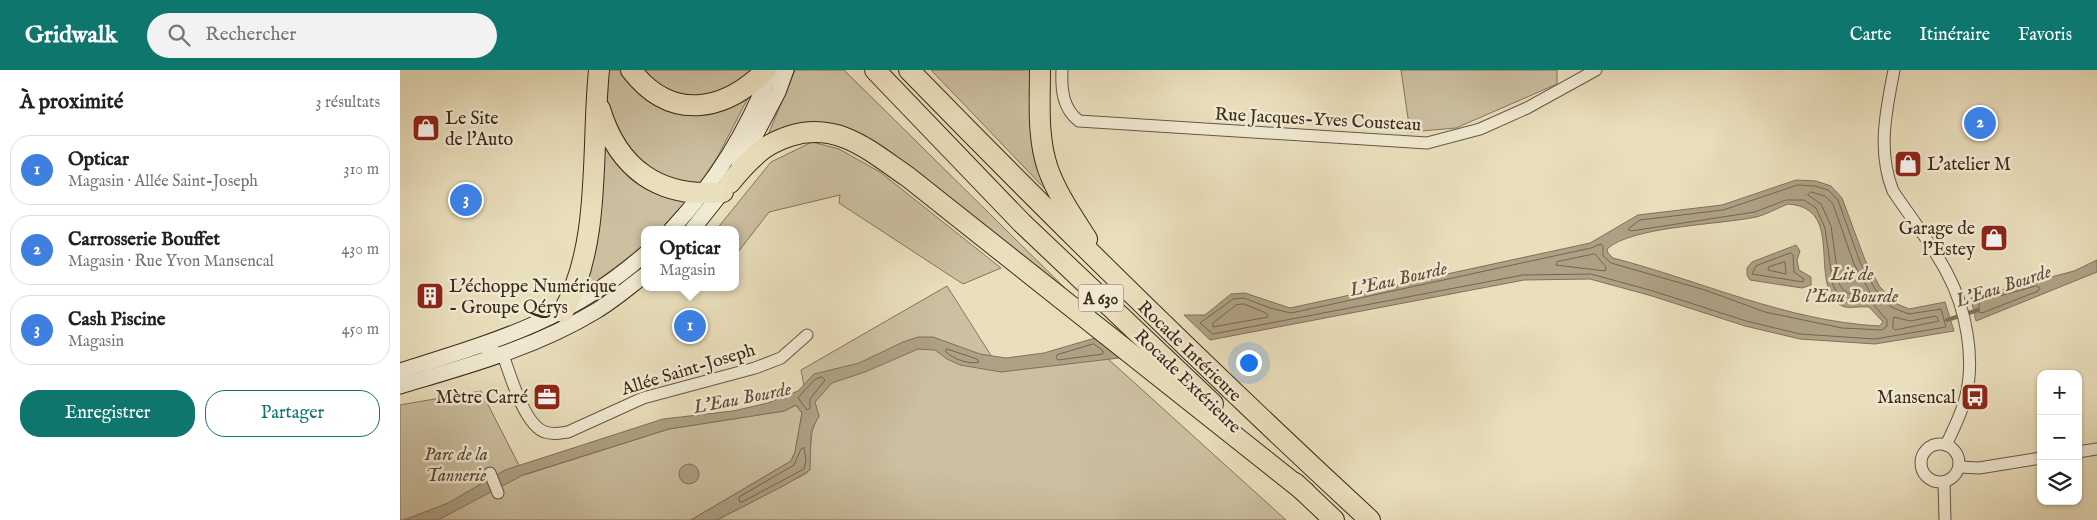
<!DOCTYPE html>
<html lang="fr">
<head>
<meta charset="utf-8">
<style>
	body { margin:0; font-family:"IM FELL English",serif; background:#f2f2f2; color:#222 }
	.controls { position:absolute; right:15px; bottom:15px; display:grid; overflow:hidden; border-radius:10px; box-shadow:0 1px 4px #0004 }
	.controls button { width:45px; height:45px; display:grid; place-items:center; padding:0; border:0; border-bottom:1px solid #e0e0e0; background:#fff; color:#222; font:25px sans-serif }
	.you { position:absolute; left:848px; top:292px; width:18px; height:18px; margin:-12px; border:4px solid #fff; border-radius:50%; background:#1a73e8; box-shadow:0 0 0 8px #1a73e833 }
	.badge { display:grid; place-items:center; width:32px; height:32px; border-radius:50%; background:#0f766e; color:#fff; font-size:16px; font-weight:700 }
	.pin { position:absolute; translate:-50% -50%; border:2px solid #fff; box-shadow:0 1px 5px #0006 }
	.popup { position:absolute; left:241px; top:156px; width:98px; height:65px; box-sizing:border-box; display:grid; place-content:center; border-radius:10px; background:#fff; filter:drop-shadow(0 1px 4px #0005); font-size:16px; white-space:nowrap; color:#767676 }
	.popup b { font-size:19px; color:#222 }
	.popup::after { content:''; position:absolute; left:50%; top:100%; margin-left:-10px; border:10px solid transparent; border-top-color:#fff }
	.list { margin:0; padding:0; list-style:none }
	h2 { display:flex; justify-content:space-between; align-items:center; height:65px; margin:0; padding:0 20px; font-size:21px }
	h2 small { font-size:16px; font-weight:400; color:#767676 }
	.list li { display:grid; grid-template-columns:32px 1fr auto; gap:15px; align-items:center; box-sizing:border-box; height:70px; margin:0 10px 10px; padding:0 10px; border:1px solid #e0e0e0; border-radius:20px }
	.list b { display:block; font-size:19px; white-space:nowrap }
	.list p { margin:0; font-size:16px; white-space:nowrap; color:#767676 }
	.list em { font-size:16px; font-style:normal; color:#767676 }
	.actions { display:flex; gap:10px; padding:15px 20px }
	.actions a { flex:1; padding:11px 0; border:1px solid #0f766e; border-radius:20px; text-align:center; font-size:18px; color:#0f766e }
	.actions .main { background:#0f766e; color:#fff }
	.icon { flex:none; width:28px; height:28px; fill:none; stroke:currentColor; stroke-width:2; stroke-linecap:round; stroke-linejoin:round }
	.map { position:relative; flex:none; width:1697px; height:450px; overflow:hidden }
	header { display:flex; align-items:center; gap:30px; box-sizing:border-box; height:70px; padding:0 25px; background:#0f766e; color:#fff }
	header strong { font-size:24px }
	nav { display:flex; gap:28px; margin-inline-start:auto; font-size:18px }
	.search { width:350px; height:45px; background:#f2f2f2; display:flex; align-items:center; gap:12px; box-sizing:border-box; padding:0 18px; border-radius:28px; color:#767676; font-size:19px }
	main { display:flex }
	aside { flex:1; background:#fff }
	.map>svg:first-child { display:block }
	.green { fill:#ccc0a1; stroke:#84755e }
	.water { fill:#aea185; stroke:#80715b; fill-rule:evenodd }
	.lines { fill:none; stroke-linecap:round; stroke-linejoin:round }
	.shore { stroke:#746650; stroke-width:1 }
	.stream { stroke:#80715b; stroke-width:4 }
	.minor-casing { stroke:#675743; stroke-width:13 }
	.secondary-casing { stroke:#3b2a1b; stroke-width:17 }
	.motorway-casing { stroke:#3b2a1b; stroke-width:22 }
	.minor { stroke:#f1ead3; stroke-width:11 }
	.secondary { stroke:#f1ead3; stroke-width:15 }
	.motorway { stroke:#eadfbc; stroke-width:20 }
	.labels { text-anchor:middle; stroke-width:5; stroke-linejoin:round; paint-order:stroke }
	.shield { fill:#f1ead3; stroke:#726452; stroke-width:1 }
	.shield-label { font-size:16px; font-weight:bold; fill:#3b2a1b }
	.poi-label { font-size:18px; fill:#3b2a1b; stroke:#f1ead3; text-anchor:start }
	.street-label { font-size:18px; fill:#3b2a1b; stroke:#f1ead3 }
	.park-label { font-size:18px; font-style:italic; fill:#584836; stroke:#f1ead3 }
	.water-label { font-size:19px; font-style:italic; fill:#5e4e3b; stroke:#f1ead3 }
</style>
</head>
<body>
<header>
<strong>Gridwalk</strong>
<div class="search"><svg class="icon" aria-label="search" viewBox="0 0 24 24"><circle cx="10" cy="10" r="6"/><path d="M15 15l6 6"/></svg>Rechercher</div>
<nav><a>Carte</a><a>Itinéraire</a><a>Favoris</a></nav>
</header>
<main>
<aside>
<h2>À proximité<small>3 résultats</small></h2>
<ul class="list">
<li><span class="badge" style="background:#3f7fe0">1</span><div><b>Opticar</b><p>Magasin · Allée Saint-Joseph</p></div><em>310 m</em></li>
<li><span class="badge" style="background:#3f7fe0">2</span><div><b>Carrosserie Bouffet</b><p>Magasin · Rue Yvon Mansencal</p></div><em>430 m</em></li>
<li><span class="badge" style="background:#3f7fe0">3</span><div><b>Cash Piscine</b><p>Magasin</p></div><em>450 m</em></li>
</ul>
<div class="actions"><a class="main">Enregistrer</a><a>Partager</a></div>
</aside>
<div class="map">
<svg width="1697" height="450" viewBox="0 0 1697 450">
	<rect width="100%" height="100%" fill="#eadfbc"/>
	<filter id="stains"><feTurbulence type="fractalNoise" baseFrequency=".004" numOctaves="4"/><feColorMatrix values="0 0 0 0 .2 0 0 0 0 .09 0 0 0 0 .02 0 0 0 .5 -.17"/></filter>
	<radialGradient id="worn" r=".72"><stop offset=".6" stop-color="#630" stop-opacity="0"/><stop offset="1" stop-color="#630" stop-opacity=".3"/></radialGradient>
	<g class="green">
		<path d="M201,0H225L265,35L350,24L318,86L297,118L248,103L207,52Z"/>
		<path d="M239,0H355C330,17 298,37 268,21C257,15 248,7 239,0Z"/>
		<path d="M395,0H444L679,232L469,74L368,65Z"/>
		<path d="M531,0H636L648,122Z"/>
		<path d="M1001,0H1157V14L1056,58L1010,62Z"/>
		<path d="M198,64C224,110 237,121 288,133L262,160H245V175L186,219L182,217C205,170 198,115 198,64Z"/>
		<path d="M412,72L439,79L480,102L601,198L563,214L439,133L440,125L369,142L335,186V160H316L371,92Z"/>
		<path d="M547,216L597,295L706,287L886,450H317L407,403C413,383 407,364 419,346L414,332L406,327L401,300Z"/>
		<path d="M81,321L124,405L269,359L384,341L396,335L402,343L395,382L391,391L291,450H0V335Z"/>
	</g>
	<g class="water">
		<path d="M1396,110L1416,111L1431,116L1442,128L1465,190L1480,217L1495,233L1509,239L1545,232L1554,261L1475,274L1400,269L1345,256L1252,226L1190,209L1124,210L810,270L784,245H805L831,224L845,223L890,238L1190,173L1238,145L1322,135ZM1388,134C1447,138 1406,214 1442,236C1448,239 1461,236 1469,237L1483,252L1479,256C1386,251 1302,211 1213,188L1208,183L1207,179C1232,156 1319,155 1356,147C1366,145 1377,138 1388,134Z"/>
		<path d="M1396,175L1400,181L1397,190L1399,200L1411,207V215L1402,218L1350,210L1347,205V198L1352,192Z"/>
		<path d="M1697,190V202L1576,251L1571,228L1674,201Z"/>
		<path d="M518,267H533L580,284L606,288L644,283L695,268L719,288L601,302L560,295L547,289L535,280L518,279L465,302L432,313L415,332L419,346L411,361L410,400L385,415L317,450H291L391,391L395,382L402,343L396,335L384,341L269,359L123,405L38,450H4L48,433L105,400L263,349L333,341L368,333L398,321L414,304L459,293L503,272Z"/>
		<circle cx="289" cy="404" r="10"/>
	</g>
	<g class="lines">
		<g class="shore">
			<path d="M1398,115L1415,116L1428,120L1438,130L1460,192L1475,219L1491,237L1509,244L1541,239L1546,257L1475,269L1400,264L1346,251L1253,221L1191,204L1123,205L813,264L800,253L833,229L844,228L870,238L891,243L1191,178L1201,174L1203,176V186L1211,193L1305,220L1365,242L1442,258L1482,260L1487,256V250L1472,233L1446,232L1438,225L1433,215L1425,158L1416,138L1404,130H1386L1355,142L1231,161L1228,159L1240,150L1323,140Z"/>
			<path d="M1411,122L1425,126L1433,134L1454,194L1470,222L1469,225C1454,225 1446,227 1439,213L1431,156L1421,134L1408,125Z"/>
			<path d="M1391,183L1393,185L1394,202L1404,209L1403,212L1352,204L1356,196Z"/>
			<path d="M1195,184L1206,197L1205,201L1156,195L1157,192Z"/>
			<path d="M1385,192L1386,204L1368,200L1369,197Z"/>
			<path d="M1637,216L1640,218L1638,221L1582,243L1579,242V232Z"/>
			<path d="M844,234L866,243L868,247L813,257V253L836,235Z"/>
			<path d="M1494,247L1510,251L1536,246L1539,251L1495,260L1493,258Z"/>
			<path d="M694,274L703,281V284L658,290L656,288L657,285Z"/>
			<path d="M547,279L577,289L579,292C570,295 553,289 546,282Z"/>
			<path d="M422,307L425,310L410,329V338L407,340L398,328L414,310Z"/>
			<path d="M404,378L406,390L404,399L342,432L339,431V427L394,395L401,379Z"/>
		</g>
		<path class="stream" d="M1547,250L1578,240"/>
		<defs>
			<g id="minor">
				<path d="M662,0C661,20 663,39 679,51L1027,73L1080,59L1127,38L1196,0"/>
				<path d="M1494,0C1486,41 1477,81 1493,121C1511,148 1532,174 1547,203C1566,238 1576,290 1565,329C1561,345 1553,360 1546,375"/>
				<path d="M80,276L103,285C110,304 124,355 145,362C153,365 160,363 168,362L243,328L355,298L381,288L407,265"/>
				<circle cx="1540" cy="393" r="19"/>
				<path d="M1678,382L1697,379"/>
				<path d="M1559,397L1579,398L1641,388"/>
				<path d="M90,403L98,423"/>
				<path d="M1544,412L1545,450"/>
			</g>
			<g id="secondary">
				<path d="M339,96L378,22L386,0"/>
				<path d="M271,160C317,110 346,63 371,0"/>
				<path d="M292,160L327,116"/>
				<path d="M0,301C92,272 171,250 245,184"/>
				<path d="M0,316C67,296 135,278 196,241C213,231 229,217 245,205"/>
			</g>
			<g id="motorway">
				<path d="M231,0C271,52 324,42 366,0"/>
				<path d="M475,0L622,153L813,334"/>
				<path d="M509,0C659,154 812,304 970,450"/>
				<path d="M640,0C640,33 637,67 648,99C657,124 673,147 687,169"/>
				<path d="M200,39C218,99 260,129 323,122"/>
				<path d="M330,113C338,103 347,93 356,85C365,76 378,70 390,66C438,51 470,81 508,107L905,422"/>
				<path d="M163,242C202,174 191,77 199,0"/>
				<path d="M895,413L934,450"/>
			</g>
		</defs>
		<use href="#minor" class="minor-casing"/>
		<use href="#secondary" class="secondary-casing"/>
		<use href="#motorway" class="motorway-casing"/>
		<use href="#minor" class="minor"/>
		<use href="#secondary" class="secondary"/>
		<use href="#motorway" class="motorway"/>
	</g>
	<defs>
		<symbol id="shop-square" viewBox="-11 -11 22 22"><rect x="-9" y="-9" width="18" height="18" rx="4" fill="#8f2418" stroke="#f1ead3"/><path d="M-5-2.5h2.3a2.7 3.5 0 0 1 5.4 0H5L5.5 6h-11ZM-1.5-2.5h3a1.5 2.3 0 0 0-3 0Z" fill="#fff"/></symbol>
		<symbol id="building-square" viewBox="-11 -11 22 22"><rect x="-9" y="-9" width="18" height="18" rx="4" fill="#8f2418" stroke="#f1ead3"/><path d="M-4-6H4V6H1V3H-1V6H-4ZM-2.5-4.3h1.7v1.8h-1.7ZM.8-4.3h1.7v1.8H.8ZM-2.5-1h1.7V.8h-1.7ZM.8-1h1.7V.8H.8Z" fill="#fff"/></symbol>
		<symbol id="office-square" viewBox="-11 -11 22 22"><rect x="-9" y="-9" width="18" height="18" rx="4" fill="#8f2418" stroke="#f1ead3"/><path d="M-6-3h4V-5.5h4V-3h4V5H-6ZM-1-4.5V-3h2v-1.5ZM-6 0V1H6V0Z" fill="#fff"/></symbol>
		<symbol id="bus-square" viewBox="-11 -11 22 22"><rect x="-9" y="-9" width="18" height="18" rx="4" fill="#8f2418" stroke="#f1ead3"/><path d="M-5-6H5V4H4V6H2V4H-2V6H-4V4H-5ZM-3.5-4V0h7V-4ZM-3.5 1.2v1.5H-2V1.2ZM2 1.2v1.5H3.5V1.2Z" fill="#fff"/></symbol>
	</defs>
	<g fill-rule="evenodd">
		<use href="#shop-square" x="10" y="42" width="32" height="32"/>
		<use href="#shop-square" x="1492" y="78" width="32" height="32"/>
		<use href="#shop-square" x="1578" y="152" width="32" height="32"/>
		<use href="#building-square" x="14" y="210" width="32" height="32"/>
		<use href="#office-square" x="131" y="311" width="32" height="32"/>
		<use href="#bus-square" x="1559" y="311" width="32" height="32"/>
	</g>
	<g class="labels">
		<rect class="shield" x="678.5" y="214.5" width="45" height="27" rx="4"/>
		<g class="shield-label">
			<text x="701" y="234">A 630</text>
		</g>
		<g class="poi-label">
			<text x="45" y="54">Le Site<tspan x="45" dy="21">de l'Auto</tspan></text>
			<text x="1527" y="100">L'atelier M</text>
			<text x="1575" y="164" text-anchor="end">Garage de<tspan x="1575" dy="21">l’Estey</tspan></text>
			<text x="49" y="222">L'échoppe Numérique<tspan x="49" dy="21">- Groupe Qérys</tspan></text>
			<text x="128" y="333" text-anchor="end">Mètre Carré</text>
			<text x="1556" y="333" text-anchor="end">Mansencal</text>
		</g>
		<g class="street-label">
			<text transform="translate(918 49) rotate(3)" y="6">Rue Jacques-Yves Cousteau</text>
			<text transform="translate(790 281) rotate(44)" y="6">Rocade Intérieure</text>
			<text transform="translate(288 299) rotate(-17)" y="6">Allée Saint-Joseph</text>
			<text transform="translate(788 311) rotate(44)" y="6">Rocade Extérieure</text>
		</g>
		<g class="park-label">
			<text x="56" y="390">Parc de la<tspan x="56" dy="21">Tannerie</tspan></text>
		</g>
		<g class="water-label">
			<text x="1452" y="210">Lit de<tspan x="1452" dy="22">l'Eau Bourde</tspan></text>
			<text transform="translate(998 208) rotate(-13)" y="7">L'Eau Bourde</text>
			<text transform="translate(1603 215) rotate(-18)" y="7">L'Eau Bourde</text>
			<text transform="translate(342 327) rotate(-11)" y="7">L'Eau Bourde</text>
		</g>
	</g>
	<rect width="100%" height="100%" filter="url(#stains)"/>
	<rect width="100%" height="100%" fill="url(#worn)"/>
</svg>
<div class="controls">
<button>+</button>
<button>−</button>
<button><svg class="icon" aria-label="layers" viewBox="0 0 24 24"><path d="M12 4l9 5-9 5-9-5zM3 14l9 5 9-5"/></svg></button>
</div>
<div class="you"></div>
<div class="pin badge" style="left:290px;top:256px;background:#3f7fe0">1</div>
<div class="popup"><b>Opticar</b>Magasin</div>
<div class="pin badge" style="left:1580px;top:53px;background:#3f7fe0">2</div>
<div class="pin badge" style="left:66px;top:130px;background:#3f7fe0">3</div>
</div>
</main>
</body>
</html>
